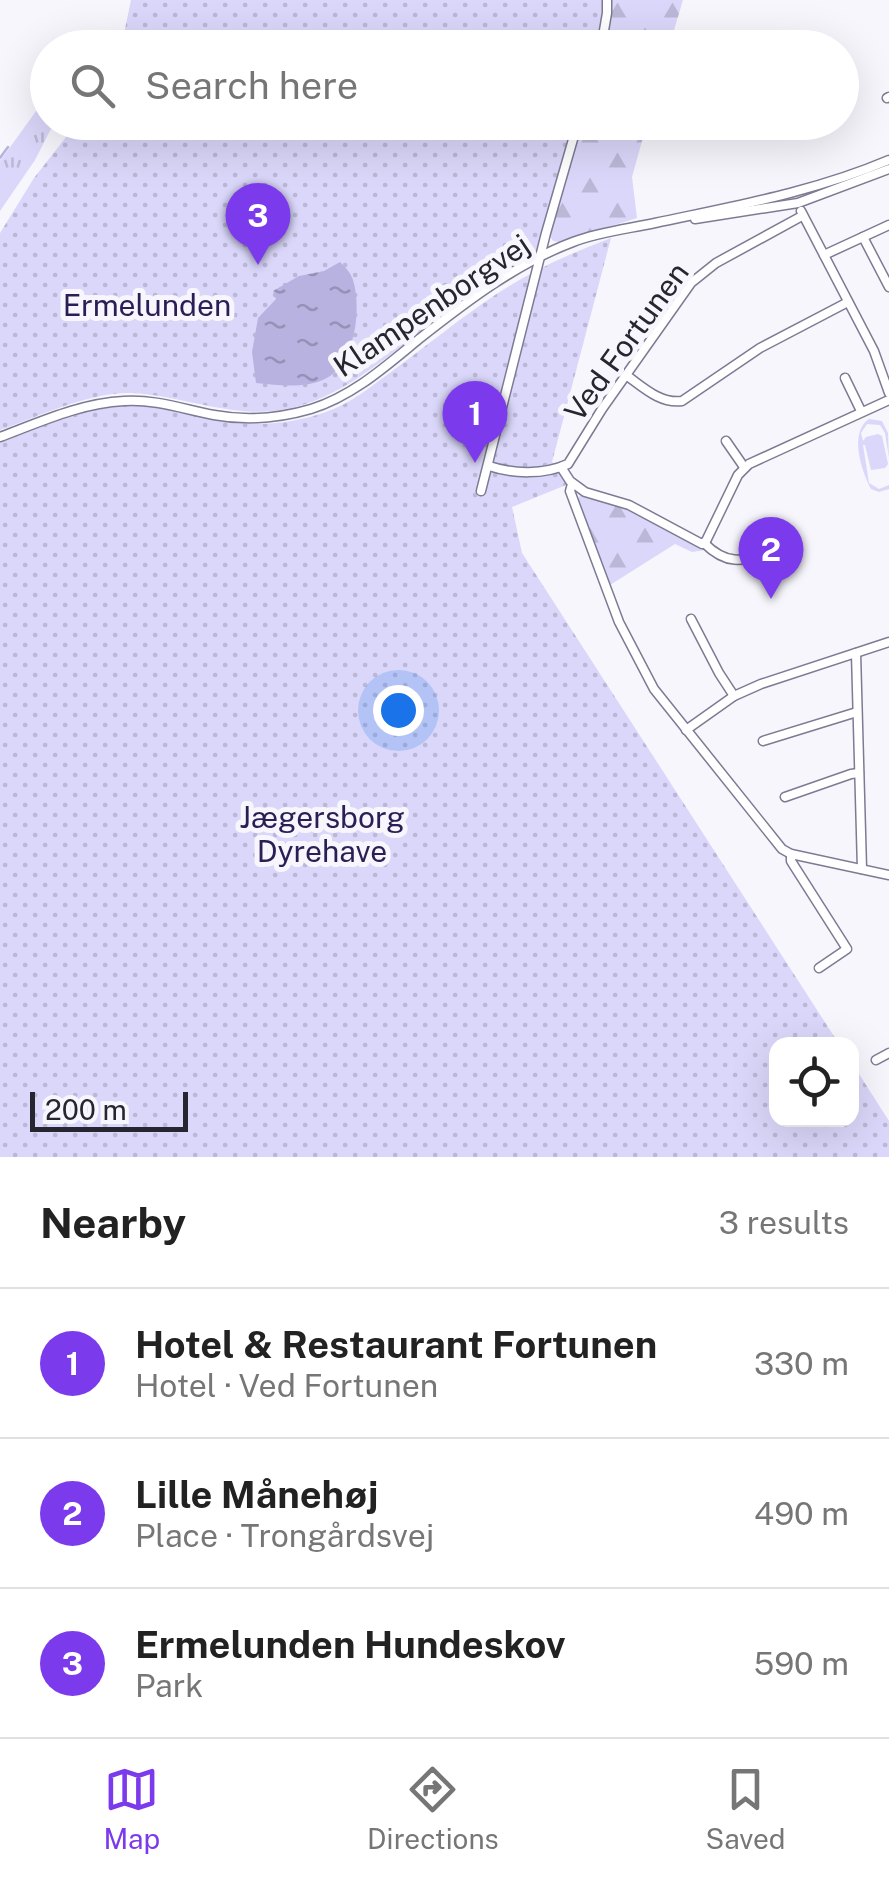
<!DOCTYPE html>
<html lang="en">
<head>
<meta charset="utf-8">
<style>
	body { margin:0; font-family:"Public Sans",sans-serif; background:#f2f2f2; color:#222 }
	.controls { position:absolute; right:30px; bottom:30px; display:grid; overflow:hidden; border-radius:20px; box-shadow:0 10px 40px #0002 }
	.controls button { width:90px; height:90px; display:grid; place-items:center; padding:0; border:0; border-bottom:2px solid #e0e0e0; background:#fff; color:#222; font:50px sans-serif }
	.scale { position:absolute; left:30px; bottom:25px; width:158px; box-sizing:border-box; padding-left:10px; border:5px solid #27252f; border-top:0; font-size:28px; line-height:35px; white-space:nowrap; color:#27252f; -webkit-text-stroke:8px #f6f6fc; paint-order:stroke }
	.you { position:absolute; left:398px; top:710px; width:35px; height:35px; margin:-25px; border:8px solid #fff; border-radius:50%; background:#1a73e8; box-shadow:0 0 0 15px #1a73e833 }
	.badge { display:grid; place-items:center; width:65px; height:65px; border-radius:50%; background:#7c3aed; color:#fff; font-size:32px; font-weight:700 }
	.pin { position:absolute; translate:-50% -82px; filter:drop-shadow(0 2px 5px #0008) }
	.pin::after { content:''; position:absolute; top:52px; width:35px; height:30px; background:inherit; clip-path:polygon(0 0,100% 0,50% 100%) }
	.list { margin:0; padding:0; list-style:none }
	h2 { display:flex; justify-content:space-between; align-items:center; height:130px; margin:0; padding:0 40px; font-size:42px }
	h2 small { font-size:32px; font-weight:400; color:#767676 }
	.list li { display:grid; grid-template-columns:65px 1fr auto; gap:30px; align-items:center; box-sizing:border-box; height:150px; padding:0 40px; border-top:2px solid #e0e0e0 }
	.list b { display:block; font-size:38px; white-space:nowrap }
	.list p { margin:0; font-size:32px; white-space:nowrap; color:#767676 }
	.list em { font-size:32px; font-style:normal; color:#767676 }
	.icon { flex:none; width:55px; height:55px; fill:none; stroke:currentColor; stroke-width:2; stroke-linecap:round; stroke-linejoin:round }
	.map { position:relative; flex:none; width:889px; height:1157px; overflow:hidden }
	.search { position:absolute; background:#fff; box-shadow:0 10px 40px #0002; left:30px; right:30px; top:30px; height:110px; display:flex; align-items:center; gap:25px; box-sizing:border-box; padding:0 35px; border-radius:55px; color:#767676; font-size:38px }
	.sheet { height:580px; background:#fff }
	nav { display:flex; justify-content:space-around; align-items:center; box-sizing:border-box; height:140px; border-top:2px solid #e0e0e0; background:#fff; font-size:28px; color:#767676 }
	nav a { display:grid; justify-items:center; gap:5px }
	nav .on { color:#7c3aed }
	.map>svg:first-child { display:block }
	.grass { fill:url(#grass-tufts) }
	.forest { fill:url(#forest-firs) }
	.park { fill:url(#park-dots) }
	.pitch { fill:#dad7fa }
	.water { fill:url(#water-ripples) }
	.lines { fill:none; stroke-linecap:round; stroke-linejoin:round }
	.stream { stroke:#b8b2e0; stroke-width:2.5 }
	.minor-casing { stroke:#7d7b93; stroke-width:11 }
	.minor { stroke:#fff; stroke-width:8 }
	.labels { text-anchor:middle; stroke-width:10; stroke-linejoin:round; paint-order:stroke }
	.park-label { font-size:30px; fill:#2b1e54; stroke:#f6f6fc }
	.street-label { font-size:30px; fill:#27252f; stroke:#f6f6fc }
</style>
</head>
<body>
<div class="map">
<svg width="889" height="1157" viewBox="0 0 889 1157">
	<defs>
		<pattern id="grass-tufts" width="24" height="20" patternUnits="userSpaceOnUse" patternTransform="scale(2.5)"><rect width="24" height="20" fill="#dad7fa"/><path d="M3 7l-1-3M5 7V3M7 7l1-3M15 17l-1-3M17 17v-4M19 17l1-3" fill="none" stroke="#bbb8d7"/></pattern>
		<pattern id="forest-firs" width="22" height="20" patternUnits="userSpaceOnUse" patternTransform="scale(2.5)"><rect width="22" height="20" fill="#dad7fa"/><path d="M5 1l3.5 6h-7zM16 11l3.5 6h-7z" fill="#bbb8d7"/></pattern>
		<pattern id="park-dots" width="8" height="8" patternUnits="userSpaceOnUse" patternTransform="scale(2.5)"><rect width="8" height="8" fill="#dad7fa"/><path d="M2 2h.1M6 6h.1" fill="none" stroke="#bbb8d7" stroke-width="1.8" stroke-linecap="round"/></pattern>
		<pattern id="water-ripples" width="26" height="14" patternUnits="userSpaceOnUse" patternTransform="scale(2.5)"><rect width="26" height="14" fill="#b8b2e0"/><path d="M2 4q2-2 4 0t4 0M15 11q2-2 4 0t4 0" fill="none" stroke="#9691b6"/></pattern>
	</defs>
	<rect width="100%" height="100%" fill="#f6f6fc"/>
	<path class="grass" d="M47,96L48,122L54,123L35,160L0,211V161Z"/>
	<g class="forest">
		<path d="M610,0H683L669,47L605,48Z"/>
		<path d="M583,123H647L632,177L637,218L560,242L553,241L550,236Z"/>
		<path d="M581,493L621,504L705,550L692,552L675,544L610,585L578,499Z"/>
	</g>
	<g class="park">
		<path d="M131,0H603L600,31L595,47L121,48Z"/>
		<path d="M77,123H573L536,252C494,277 455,306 416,336C377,364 340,397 291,408C237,421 186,396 132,393C92,391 39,416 0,430V233L34,178Z"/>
		<path d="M611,238L552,462L571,483L512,507L522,553L839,1044H776V1120H852V1063L889,1121V1157H0V443C39,428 81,406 123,404C157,402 188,416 220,421C255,427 292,424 326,412C350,404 370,387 391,372C425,347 459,319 495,295C531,271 571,253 611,238Z"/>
	</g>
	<path class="pitch" d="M869,419L882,421L888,433L889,458L885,433L880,425L867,424L861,433L863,441L866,437L878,434L882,436L888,464L885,468L871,470L865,445H863L869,483L879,489L889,485V489L879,492L871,489C861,470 849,432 869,419Z"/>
	<path class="water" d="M340,262C345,267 351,273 353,280C362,309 355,365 325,379C303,389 279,385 256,383L252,352L258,318L276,299L273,291L299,276L324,271Z"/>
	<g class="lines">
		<path class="stream" d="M0,158L8,147"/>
		<defs>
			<g id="minor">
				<path d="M601,48L607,13V0"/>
				<path d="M887,98L889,97"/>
				<path d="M801,211L874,351L889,393"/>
				<path d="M695,219L798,203L889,169"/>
				<path d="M863,237L889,287"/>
				<path d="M824,255L889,225"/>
				<path d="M626,375C643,387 660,404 682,401L760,348L848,302"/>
				<path d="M845,378L861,411"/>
				<path d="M0,437C40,422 81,403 124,401C155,399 183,409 214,415C246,421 280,418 311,409C353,396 386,366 419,339C466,302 517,263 573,242C599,232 627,229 655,223C734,206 814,192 889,160"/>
				<path d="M726,441L744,467"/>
				<path d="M489,466C513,474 544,475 568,464L602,409L691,283L716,263L802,216"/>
				<path d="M561,467L570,481L585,492L629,505L702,544L706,541L738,475L749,464L889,400"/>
				<path d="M572,484L570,491L619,622L654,689L782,849L791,854L889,875"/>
				<path d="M481,491L546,233L578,122"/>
				<path d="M704,543C727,566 742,561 770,553"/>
				<path d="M691,619L719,673L734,696"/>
				<path d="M856,653L862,869"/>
				<path d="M686,730L734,696L761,684L889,642"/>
				<path d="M763,741L857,712"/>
				<path d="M785,797L851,774L859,773"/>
				<path d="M791,854V861L847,949L819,968"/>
				<path d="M876,1060L889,1053"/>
			</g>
		</defs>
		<use href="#minor" class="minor-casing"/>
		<use href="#minor" class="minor"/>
	</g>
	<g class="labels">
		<g class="park-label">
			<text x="147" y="316">Ermelunden</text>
			<text x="322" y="828">Jægersborg<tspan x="322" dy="34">Dyrehave</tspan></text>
		</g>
		<g class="street-label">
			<text transform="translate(432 306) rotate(-34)" y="10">Klampenborgvej</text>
			<text transform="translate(627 342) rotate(-54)" y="10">Ved Fortunen</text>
		</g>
	</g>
</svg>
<div class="controls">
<button><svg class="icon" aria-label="locate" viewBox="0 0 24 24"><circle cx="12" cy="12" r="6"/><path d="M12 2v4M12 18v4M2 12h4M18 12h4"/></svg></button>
</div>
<div class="scale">200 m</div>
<div class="you"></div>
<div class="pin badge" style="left:475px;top:463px">1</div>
<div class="pin badge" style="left:771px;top:599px">2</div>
<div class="pin badge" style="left:258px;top:265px">3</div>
<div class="search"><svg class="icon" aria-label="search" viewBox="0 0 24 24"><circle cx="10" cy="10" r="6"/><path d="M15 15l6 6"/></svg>Search here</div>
</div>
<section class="sheet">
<h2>Nearby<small>3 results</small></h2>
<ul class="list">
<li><span class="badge">1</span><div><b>Hotel &amp; Restaurant Fortunen</b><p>Hotel · Ved Fortunen</p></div><em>330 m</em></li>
<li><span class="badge">2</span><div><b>Lille Månehøj</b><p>Place · Trongårdsvej</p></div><em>490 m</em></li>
<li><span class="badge">3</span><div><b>Ermelunden Hundeskov</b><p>Park</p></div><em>590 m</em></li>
</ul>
</section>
<nav>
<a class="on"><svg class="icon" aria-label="map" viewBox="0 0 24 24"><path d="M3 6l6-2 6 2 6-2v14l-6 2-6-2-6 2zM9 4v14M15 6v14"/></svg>Map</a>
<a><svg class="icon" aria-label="directions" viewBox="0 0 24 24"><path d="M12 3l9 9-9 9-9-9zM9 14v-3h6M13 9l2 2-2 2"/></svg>Directions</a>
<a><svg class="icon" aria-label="saved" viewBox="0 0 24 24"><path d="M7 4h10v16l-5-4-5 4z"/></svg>Saved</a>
</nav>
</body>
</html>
